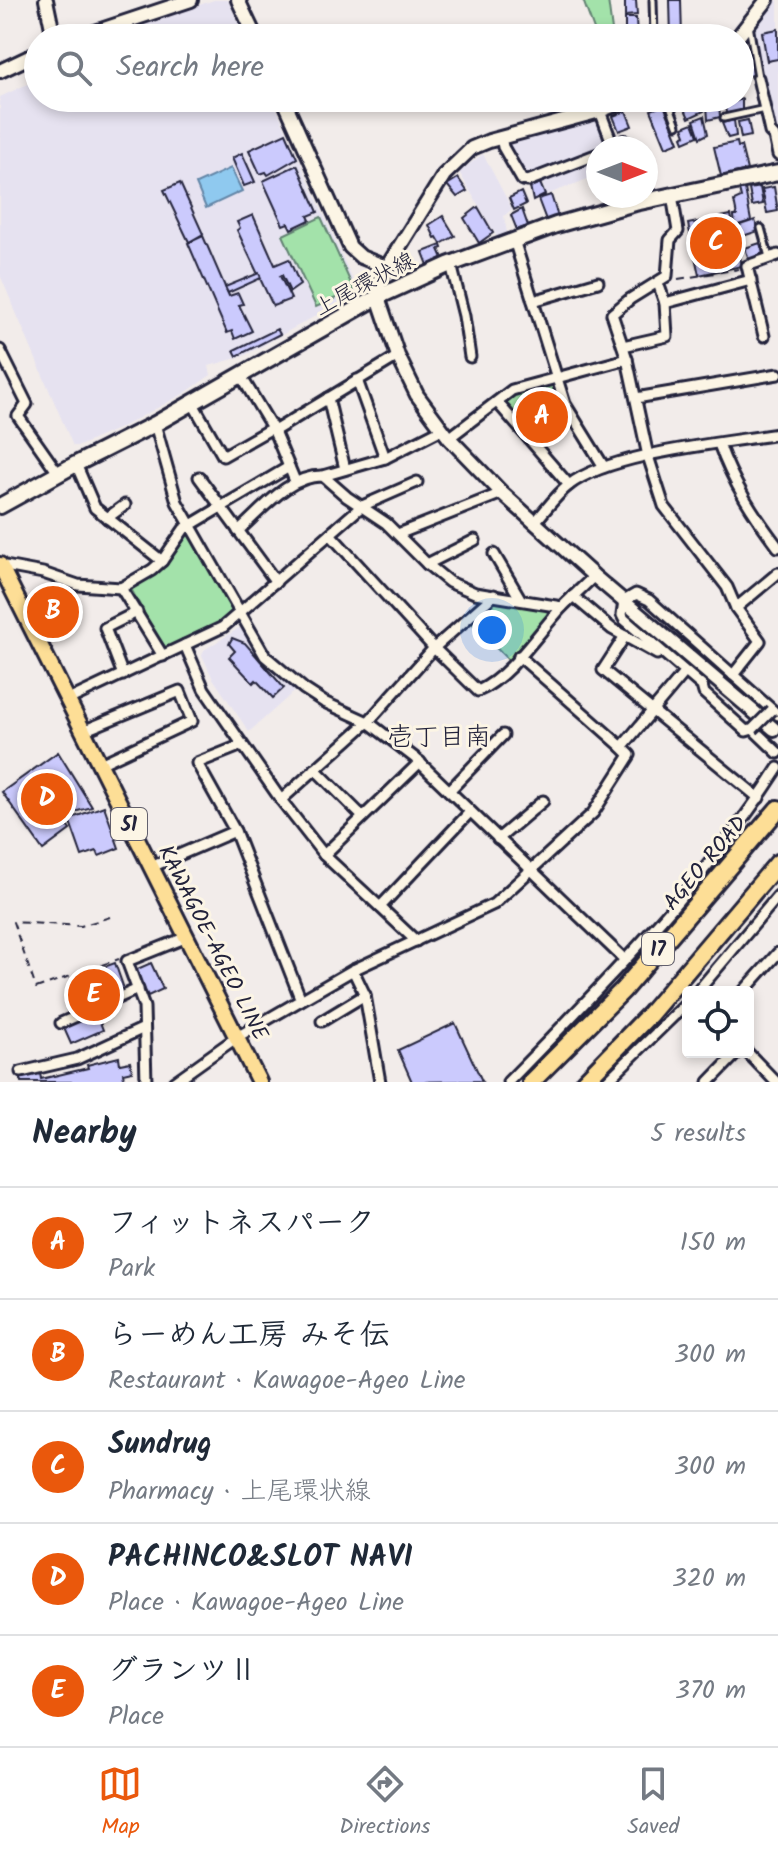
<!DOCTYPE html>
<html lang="en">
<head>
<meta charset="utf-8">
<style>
	body { margin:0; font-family:Kalam,"Klee One",sans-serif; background:#f6f6f7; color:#1f2937 }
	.controls { position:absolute; right:24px; bottom:24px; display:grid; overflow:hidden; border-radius:8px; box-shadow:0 4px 12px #0003 }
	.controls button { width:72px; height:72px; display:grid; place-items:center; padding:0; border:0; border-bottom:2px solid #e0e1e3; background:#fff; color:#1f2937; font:40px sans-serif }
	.compass { position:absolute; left:586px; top:136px; width:72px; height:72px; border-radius:50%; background:#fff; box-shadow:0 4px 12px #0003; rotate:90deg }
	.you { position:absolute; left:492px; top:630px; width:28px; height:28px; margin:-20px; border:6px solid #fff; border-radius:50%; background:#1a73e8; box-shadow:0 0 0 12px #1a73e833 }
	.badge { display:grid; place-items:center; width:52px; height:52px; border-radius:50%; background:#ea580c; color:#fff; font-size:26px; font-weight:700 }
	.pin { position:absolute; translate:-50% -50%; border:4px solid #fff; box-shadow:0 2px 8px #0006 }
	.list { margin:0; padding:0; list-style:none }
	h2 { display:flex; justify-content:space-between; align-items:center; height:104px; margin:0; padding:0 32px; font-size:34px }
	h2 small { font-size:26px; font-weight:400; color:#747a83 }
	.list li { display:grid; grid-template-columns:52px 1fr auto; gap:24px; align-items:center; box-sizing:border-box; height:112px; padding:0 32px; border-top:2px solid #e0e1e3 }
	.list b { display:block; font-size:30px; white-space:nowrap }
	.list p { margin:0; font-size:26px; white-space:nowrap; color:#747a83 }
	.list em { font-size:26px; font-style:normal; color:#747a83 }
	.icon { flex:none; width:44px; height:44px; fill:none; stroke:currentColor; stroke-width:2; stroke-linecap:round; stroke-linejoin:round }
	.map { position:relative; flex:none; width:778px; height:1082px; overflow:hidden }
	.search { position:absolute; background:#fff; box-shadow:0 4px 12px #0003; left:24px; right:24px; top:24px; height:88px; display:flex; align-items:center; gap:20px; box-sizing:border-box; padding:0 28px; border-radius:44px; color:#747a83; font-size:30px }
	.sheet { height:664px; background:#fff }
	nav { display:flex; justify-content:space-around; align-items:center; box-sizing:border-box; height:112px; border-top:2px solid #e0e1e3; background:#fff; font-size:22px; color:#747a83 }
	nav a { display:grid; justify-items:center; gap:4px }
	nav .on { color:#ea580c }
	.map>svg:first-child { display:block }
	.built { fill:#e6e2f0 }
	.green { fill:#a3e2aa; stroke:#628272; stroke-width:2 }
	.water { fill:#8fc9ef; stroke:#6386a7; stroke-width:2 }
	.building { fill:#cbcafd; stroke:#22223b; stroke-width:2 }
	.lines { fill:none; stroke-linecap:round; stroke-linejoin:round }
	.service-casing { stroke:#22223b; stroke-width:11 }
	.minor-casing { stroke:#22223b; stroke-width:15 }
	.tertiary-casing { stroke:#22223b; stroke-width:18 }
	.secondary-casing { stroke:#22223b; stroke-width:20 }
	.primary-casing { stroke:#22223b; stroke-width:20 }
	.trunk-casing { stroke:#22223b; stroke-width:22 }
	.path { stroke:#22223b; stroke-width:2; stroke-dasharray:8 6; stroke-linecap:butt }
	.service { stroke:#fcf5e5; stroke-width:5 }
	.minor { stroke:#fcf5e5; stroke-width:9 }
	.tertiary { stroke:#fcf5e5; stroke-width:12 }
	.secondary { stroke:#fcf5e5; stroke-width:14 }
	.primary { stroke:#fdde96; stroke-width:14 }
	.trunk { stroke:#fdde96; stroke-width:16 }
	.minor-bridge-casing { stroke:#22223b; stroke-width:15; stroke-linecap:butt }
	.minor-bridge { stroke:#fcf5e5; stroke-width:9 }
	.labels { text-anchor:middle; stroke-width:6; stroke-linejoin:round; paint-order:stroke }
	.shield { fill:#fcf5e5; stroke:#63616e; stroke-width:2 }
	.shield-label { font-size:20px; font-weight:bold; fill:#22223b }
	.street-label { font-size:22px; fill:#22223b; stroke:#fcf5e5 }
	.quarter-label { font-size:26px; fill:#22223b; stroke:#fcf5e5 }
</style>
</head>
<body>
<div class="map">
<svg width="778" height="1082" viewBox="0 0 778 1082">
	<rect width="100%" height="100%" fill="#f2ecea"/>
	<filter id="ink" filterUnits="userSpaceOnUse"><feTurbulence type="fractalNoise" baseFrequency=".0125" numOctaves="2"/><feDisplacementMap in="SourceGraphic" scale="16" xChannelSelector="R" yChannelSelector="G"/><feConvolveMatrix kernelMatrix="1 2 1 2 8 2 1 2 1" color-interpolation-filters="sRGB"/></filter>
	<g filter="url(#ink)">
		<g class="built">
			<path d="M214,0H228L245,38H103Z"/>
			<path d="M777,0H778V133L772,129L754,30Z"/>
			<path d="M38,79V98H272L358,292L244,356L209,366L211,375L185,393L122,427L79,446H73L0,275V97Z"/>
			<path d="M598,118L609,143L607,148H598V151L527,177L523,175L507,146L509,141Z"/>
			<path d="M483,154L512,209L504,216L507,233L497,237L459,172Z"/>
			<path d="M598,158V175L546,195L541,180Z"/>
			<path d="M239,628H243L261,656L297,689L249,732L212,677L202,655L204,650Z"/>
		</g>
		<g class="green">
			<path d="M583,0H608L613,38H597Z"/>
			<path d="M321,217L354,290L316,307L283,235Z"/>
			<path d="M551,382L556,384L560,406L573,427L543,446L505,404L516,392Z"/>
			<path d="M186,533H191L233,609L232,613L204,632L168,650L163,648L130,587L161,569Z"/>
			<path d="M493,601L547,610L548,616L508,660L471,622Z"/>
		</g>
		<path class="water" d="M231,168L242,191L206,208L196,184Z"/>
		<g class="building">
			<path d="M625,0H636L637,15L625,16Z"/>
			<path d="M670,0H681L682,38H671Z"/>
			<path d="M625,18H636L637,38H625Z"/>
			<path d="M778,29V59L767,61L762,32Z"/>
			<path d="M752,50L754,75L747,76L746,73L742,72L740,51Z"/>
			<path d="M742,99V112L726,113L725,105Z"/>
			<path d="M700,100L704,111L689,118L684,107Z"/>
			<path d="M719,102L720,117L708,120L707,105Z"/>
			<path d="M664,105L679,142L666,147L651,110Z"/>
			<path d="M626,111L632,126L619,131L613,116Z"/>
			<path d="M704,116L708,134L700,138L694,120Z"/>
			<path d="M734,120L736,136L728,138L722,123Z"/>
			<path d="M748,120L751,136L741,138L738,122Z"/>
			<path d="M693,123L698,136L684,142L682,137L686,135L683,127Z"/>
			<path d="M286,133L297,158L268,175L266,172L260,174L249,150Z"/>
			<circle cx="624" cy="141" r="7"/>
			<path d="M737,142L738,147L741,146L747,170L721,176L714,147Z"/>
			<path d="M242,153L255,182L244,186L232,158Z"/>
			<path d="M297,165L318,212L308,216L310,220L291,229L288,223L283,225L263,181Z"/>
			<path d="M458,178L467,191L457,197L447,185Z"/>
			<path d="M180,183L203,234L189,242L164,190Z"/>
			<path d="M540,183L545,195L533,201L530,186Z"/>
			<path d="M760,187L763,204L752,206L749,189Z"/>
			<path d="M774,187L778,211L767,213L762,189Z"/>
			<path d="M745,189L751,221L735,226L734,216H737L734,201L741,198L739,190Z"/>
			<path d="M521,192L526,204L514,210L509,198Z"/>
			<path d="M551,195L558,217L546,220L538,199Z"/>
			<path d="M478,207L493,233L479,243L464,218Z"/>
			<path d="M522,209L528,226L517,230L511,215Z"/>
			<path d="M253,215L275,265L289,259L300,285L290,292L282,275L280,276L291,299L273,306L237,230L240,228L237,222Z"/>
			<path d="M731,215L742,266L699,275L688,224Z"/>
			<path d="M443,216L455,236L441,244L437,237L435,238L429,225Z"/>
			<path d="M755,220L758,231L743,236L742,232L736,234L734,227Z"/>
			<path d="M203,236L229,296L238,293L243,304L239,305L252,331L235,339L232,331L227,333L188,243Z"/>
			<path d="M760,243L763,253L749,260L745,248Z"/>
			<path d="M441,245L442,248L439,249L443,258L428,265L423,252Z"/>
			<path d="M259,273L261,278L228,293L225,287Z"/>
			<path d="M277,329L280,334L237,356L234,350Z"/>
			<path d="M67,600L71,608L49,616L46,609Z"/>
			<path d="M232,638L245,643L284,688L273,698L256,680L253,683L229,657L235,651L229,644Z"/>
			<path d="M58,752L92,807L60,816L70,830L43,850L2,792Z"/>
			<path d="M104,806L119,848L99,856L97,851L82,856L69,819Z"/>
			<path d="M115,963L124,989L110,994L101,968Z"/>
			<path d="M151,963L163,989L148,996L135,970Z"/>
			<path d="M98,987L102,998L90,1003L86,991Z"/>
			<path d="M96,1012L103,1030L71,1044L63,1026Z"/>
			<path d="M455,1023L482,1081L412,1082L398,1050Z"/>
			<path d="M119,1057L120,1064L130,1062L132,1071L123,1073L125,1082H21L20,1078L40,1073L41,1079L88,1068L87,1065Z"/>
		</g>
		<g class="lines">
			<defs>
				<g id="service">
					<path d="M653,0L654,38"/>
					<path d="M749,25L758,77"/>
					<path d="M667,98L677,125"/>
					<path d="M724,118L765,109"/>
					<path d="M761,228L769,257"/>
				</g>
				<g id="minor">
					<path d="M758,78L770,132L774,136L778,155"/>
					<path d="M600,111L614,148"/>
					<path d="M501,137L503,147L522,180L528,181L598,154"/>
					<path d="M672,195L678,231L670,240L667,276L630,299L612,314L627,359L648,456L664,506L727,587L736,608L760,641L733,675"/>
					<path d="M514,240L565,404L604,467"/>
					<path d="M451,264L464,316L470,357"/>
					<path d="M533,301L598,282"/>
					<path d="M665,303L751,280"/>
					<path d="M764,336L747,266L778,255"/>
					<path d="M623,346L667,336L665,303L658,283"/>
					<path d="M0,350L27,404L18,416L58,473"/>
					<path d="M241,376L274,431L295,481"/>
					<path d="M357,380L385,458"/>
					<path d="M328,398L345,469"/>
					<path d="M636,398L778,374"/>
					<path d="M192,402L223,456L272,428"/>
					<path d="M497,402L569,485"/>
					<path d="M155,424L177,502L265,656L304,689L324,702L368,722L415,758L624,959"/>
					<path d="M274,431L398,356"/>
					<path d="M449,438L512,390L627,359"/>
					<path d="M719,444C733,483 753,514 778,547"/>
					<path d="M76,464L95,508L162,561"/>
					<path d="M323,476L385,458L442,429"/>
					<path d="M199,477L221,507L289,467"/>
					<path d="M107,518L125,505"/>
					<path d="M535,522C546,510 556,495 569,485C610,453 724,443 778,434"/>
					<path d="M238,531C263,509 289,475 323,476L347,497L386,523L427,564L449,582L475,593L562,607"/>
					<path d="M330,534L434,648L478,691C510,677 538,633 562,607C572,597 583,587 594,576"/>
					<path d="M398,534L502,493"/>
					<path d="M494,554L521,600"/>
					<path d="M427,564L475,540"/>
					<path d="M0,565L43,573L78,585L121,588"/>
					<path d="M573,596L612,629L657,654"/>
					<path d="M736,608L778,573"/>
					<path d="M625,636L603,670L759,798"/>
					<path d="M185,645L204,689L281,800"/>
					<path d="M163,656L121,588L152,570L162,561L184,529L221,507L276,582"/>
					<path d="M519,656L622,747L685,672"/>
					<path d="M123,675L105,628L137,612"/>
					<path d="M68,700L223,627L362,506L417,482"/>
					<path d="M778,715L649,600L636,594L624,601L622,615L624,619L702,686L704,693L746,731L753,729L778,753"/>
					<path d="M83,731L180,691L192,721L100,764"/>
					<path d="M242,745L197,763L235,831L301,1000"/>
					<path d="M315,769L363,817"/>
					<path d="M449,791L503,735"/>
					<path d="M498,839L543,801"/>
					<path d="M324,855L281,800L368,722L434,648L494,595"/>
					<path d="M151,867L235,831"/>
					<path d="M380,907L324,855L420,762"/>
					<path d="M416,941L380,907L470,812"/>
					<path d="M353,970L365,995L380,1082"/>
					<path d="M697,992L778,896"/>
					<path d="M743,992L778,953"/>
					<path d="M322,1021L365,995"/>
					<path d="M61,1023L138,989"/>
					<path d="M747,1052L776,1082"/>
					<path d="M21,1072L77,1059L144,1028"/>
					<path d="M146,1082L144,1007L127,961L187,937"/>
					<path d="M174,1082L237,1037L353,970L494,904L593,813L630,755L622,747"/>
					<path d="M508,1082C603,985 705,882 778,768"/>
					<path d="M606,1082L688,1002"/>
					<path d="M709,1082L738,1052"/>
				</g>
				<g id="tertiary">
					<path d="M46,0L54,38"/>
					<path d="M238,0L256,38"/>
					<path d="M77,38L191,0"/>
					<path d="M737,38L767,0"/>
					<path d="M0,71L38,53"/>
					<path d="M283,98L350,247L361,257L386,267"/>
					<path d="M632,98L600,111L489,141L472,148L444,175L380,278L378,297L398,356L417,395L449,438L502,493L594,576L774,729"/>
				</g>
				<path id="secondary" d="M0,506L76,464L155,424L378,297L448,265L556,225L635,203L778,173"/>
				<path id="primary" d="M0,565L259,1082"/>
				<g id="trunk">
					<path d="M531,1082L623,990L778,809"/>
					<path d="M584,1082L649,1015L778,863"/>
				</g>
			</defs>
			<use href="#service" class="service-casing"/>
			<use href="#minor" class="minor-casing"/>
			<use href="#tertiary" class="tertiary-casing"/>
			<use href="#secondary" class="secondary-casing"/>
			<use href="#primary" class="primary-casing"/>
			<use href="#trunk" class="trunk-casing"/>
			<g class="path">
				<path d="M678,279L739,269"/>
				<path d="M110,917L81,926L13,922L36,988L119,959"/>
			</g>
			<use href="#service" class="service"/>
			<use href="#minor" class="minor"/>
			<use href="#tertiary" class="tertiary"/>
			<use href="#secondary" class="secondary"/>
			<use href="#primary" class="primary"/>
			<use href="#trunk" class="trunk"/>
			<defs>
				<path id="minor-bridge" d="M753,729L772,710"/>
			</defs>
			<use href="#minor-bridge" class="minor-bridge-casing"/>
			<use href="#minor-bridge" class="minor-bridge"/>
		</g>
	</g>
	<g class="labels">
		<g class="shield">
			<rect x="111" y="808" width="36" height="32" rx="6"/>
			<rect x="642" y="933" width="32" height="32" rx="6"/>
		</g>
		<g class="shield-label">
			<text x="129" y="831">51</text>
			<text x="658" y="956">17</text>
		</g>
		<g class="street-label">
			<text transform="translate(364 283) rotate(-28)" y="8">上尾環状線</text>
			<text transform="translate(704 862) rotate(-50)" y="8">AGEO ROAD</text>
			<text transform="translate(214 942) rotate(63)" y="8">KAWAGOE-AGEO LINE</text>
		</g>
		<g class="quarter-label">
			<text x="439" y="745">壱丁目南</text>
		</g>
	</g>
</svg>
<div class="controls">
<button><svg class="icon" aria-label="locate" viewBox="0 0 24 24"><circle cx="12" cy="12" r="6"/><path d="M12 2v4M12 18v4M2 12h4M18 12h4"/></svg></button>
</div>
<svg class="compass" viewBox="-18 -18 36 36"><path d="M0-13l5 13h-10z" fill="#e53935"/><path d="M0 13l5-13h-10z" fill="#747a83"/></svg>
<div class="you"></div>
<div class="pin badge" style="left:542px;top:417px">A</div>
<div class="pin badge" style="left:53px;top:612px">B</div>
<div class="pin badge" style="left:716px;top:243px">C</div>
<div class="pin badge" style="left:47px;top:799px">D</div>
<div class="pin badge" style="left:94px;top:995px">E</div>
<div class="search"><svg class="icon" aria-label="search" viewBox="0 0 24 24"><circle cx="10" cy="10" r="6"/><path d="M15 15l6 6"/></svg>Search here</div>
</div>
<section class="sheet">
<h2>Nearby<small>5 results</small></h2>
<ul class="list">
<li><span class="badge">A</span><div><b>フィットネスパーク</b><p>Park</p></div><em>150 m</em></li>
<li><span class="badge">B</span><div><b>らーめん工房 みそ伝</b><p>Restaurant · Kawagoe-Ageo Line</p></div><em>300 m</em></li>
<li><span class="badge">C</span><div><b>Sundrug</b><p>Pharmacy · 上尾環状線</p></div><em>300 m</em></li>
<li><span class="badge">D</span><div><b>PACHINCO&amp;SLOT NAVI</b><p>Place · Kawagoe-Ageo Line</p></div><em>320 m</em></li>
<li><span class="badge">E</span><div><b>グランツⅡ</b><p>Place</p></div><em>370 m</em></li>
</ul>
</section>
<nav>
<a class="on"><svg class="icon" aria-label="map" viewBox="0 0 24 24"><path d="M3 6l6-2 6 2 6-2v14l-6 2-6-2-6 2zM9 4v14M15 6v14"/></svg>Map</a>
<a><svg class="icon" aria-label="directions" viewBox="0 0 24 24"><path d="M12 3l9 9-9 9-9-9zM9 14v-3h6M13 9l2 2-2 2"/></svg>Directions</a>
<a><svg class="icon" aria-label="saved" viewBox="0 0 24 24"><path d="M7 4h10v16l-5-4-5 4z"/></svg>Saved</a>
</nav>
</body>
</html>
